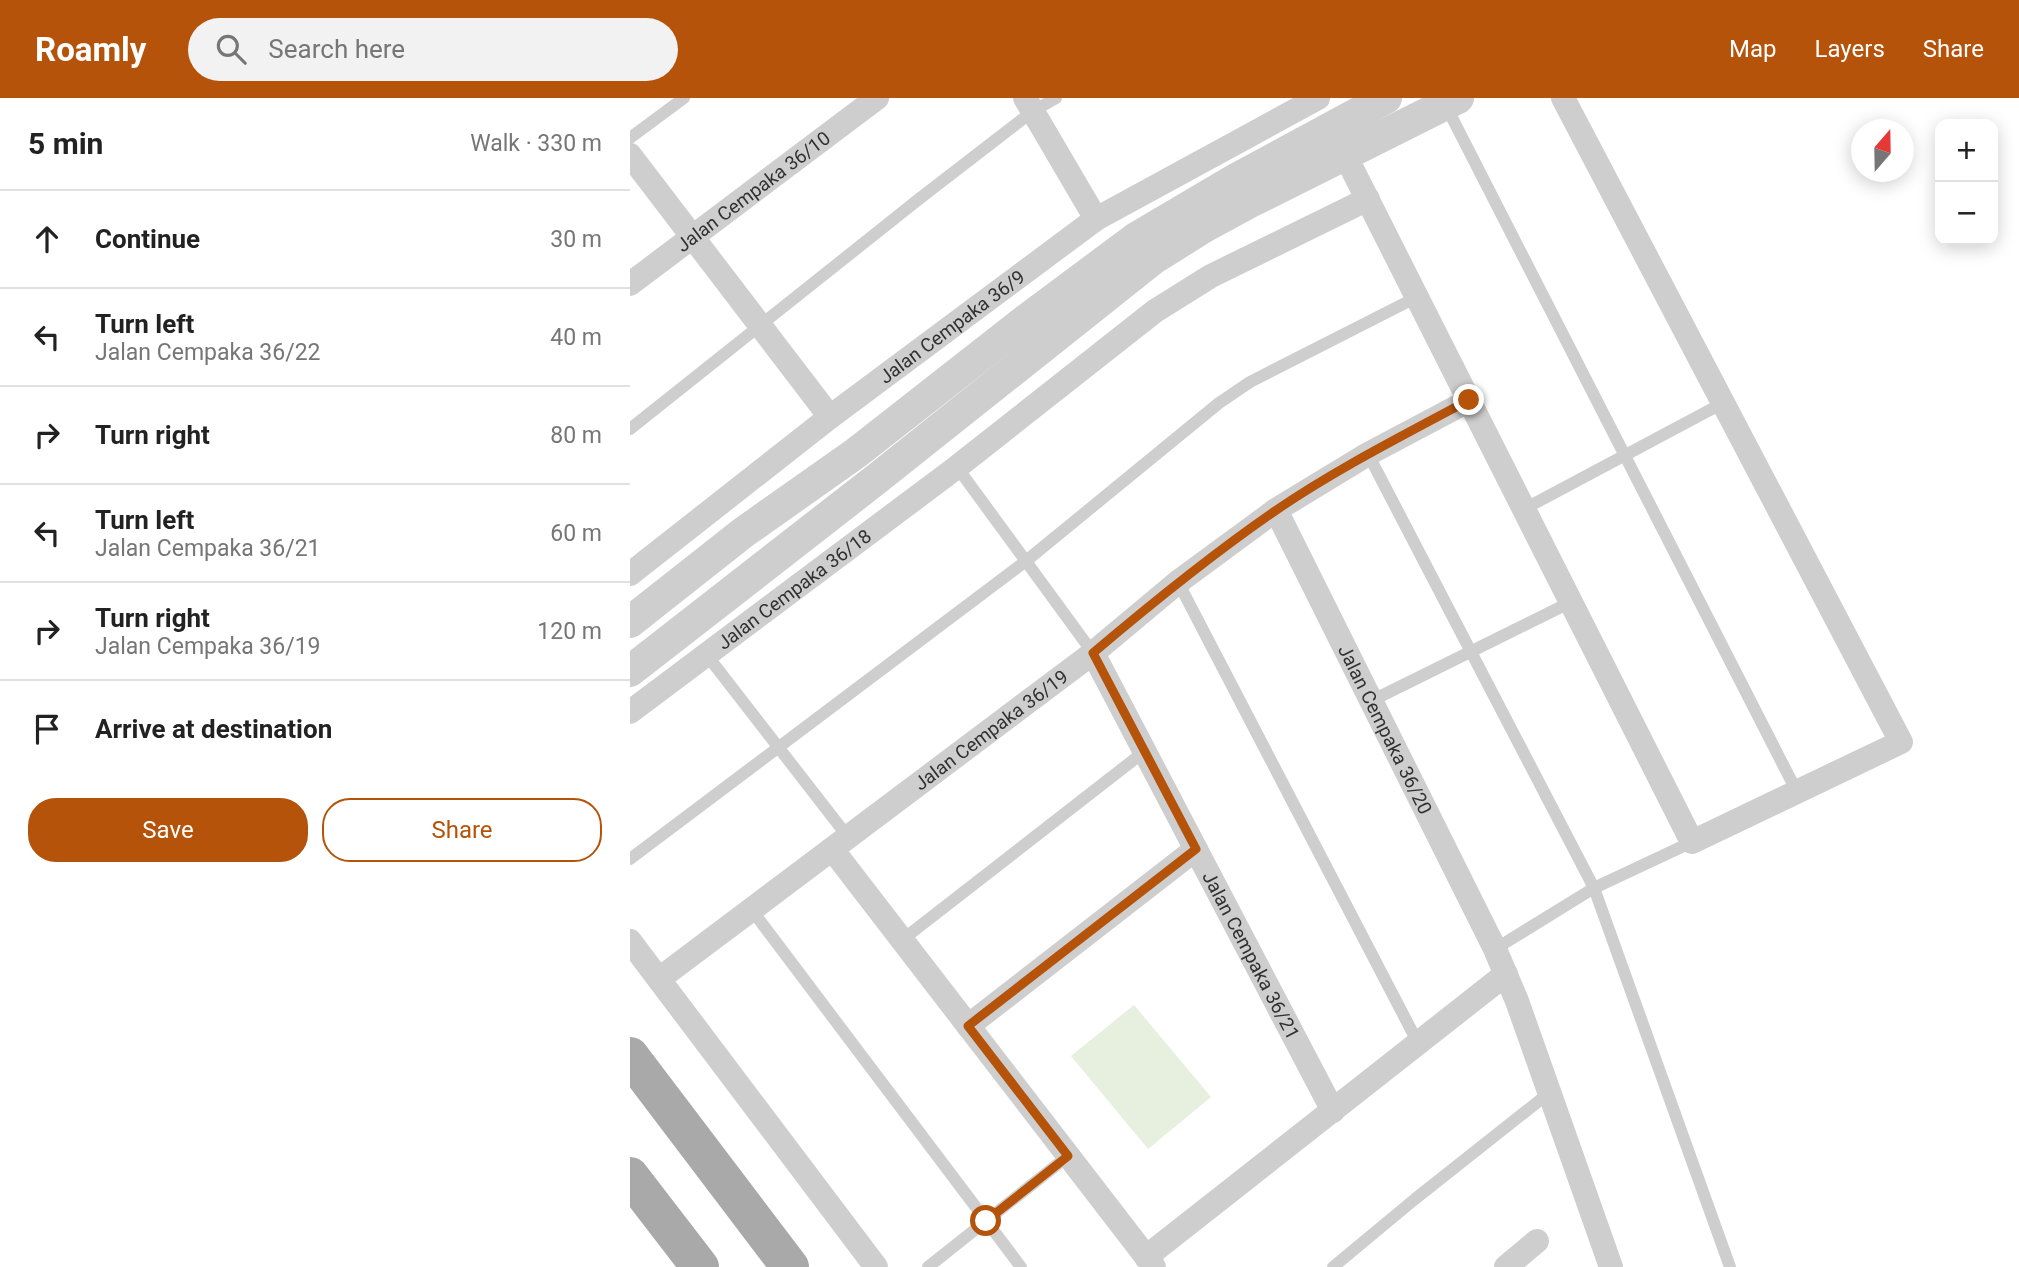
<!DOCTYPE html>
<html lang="en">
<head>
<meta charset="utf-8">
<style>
	body { margin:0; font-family:Roboto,sans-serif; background:#f2f2f2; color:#222 }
	.controls { position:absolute; right:21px; top:21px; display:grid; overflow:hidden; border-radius:14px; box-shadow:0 4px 18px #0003 }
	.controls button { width:63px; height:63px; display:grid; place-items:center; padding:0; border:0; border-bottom:2px solid #e0e0e0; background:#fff; color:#222; font:35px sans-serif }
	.compass { position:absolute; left:1221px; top:21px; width:63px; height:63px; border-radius:50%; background:#fff; box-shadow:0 4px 18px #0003; rotate:20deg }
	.stop { position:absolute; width:21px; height:21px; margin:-16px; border:5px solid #b45309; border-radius:50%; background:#fff }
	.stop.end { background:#b45309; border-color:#fff; box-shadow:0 2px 7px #0008 }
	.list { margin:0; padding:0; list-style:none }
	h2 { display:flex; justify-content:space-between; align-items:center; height:91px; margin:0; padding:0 28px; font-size:30px }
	h2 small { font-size:23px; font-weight:400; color:#767676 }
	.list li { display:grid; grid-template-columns:46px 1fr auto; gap:21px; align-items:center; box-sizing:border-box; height:98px; padding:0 28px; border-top:2px solid #e0e0e0 }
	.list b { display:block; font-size:26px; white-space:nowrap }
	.list p { margin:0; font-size:23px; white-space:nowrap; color:#767676 }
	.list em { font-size:23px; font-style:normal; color:#767676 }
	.actions { display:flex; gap:14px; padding:21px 28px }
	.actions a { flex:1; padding:16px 0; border:2px solid #b45309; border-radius:28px; text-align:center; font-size:24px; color:#b45309 }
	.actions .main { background:#b45309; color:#fff }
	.icon { flex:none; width:38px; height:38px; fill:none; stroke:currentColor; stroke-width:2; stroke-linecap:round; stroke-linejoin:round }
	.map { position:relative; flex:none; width:1389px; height:1169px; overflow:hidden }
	header { display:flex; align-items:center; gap:42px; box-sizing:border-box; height:98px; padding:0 35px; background:#b45309; color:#fff }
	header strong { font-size:33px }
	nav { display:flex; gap:38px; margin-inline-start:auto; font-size:24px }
	.search { width:490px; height:63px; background:#f2f2f2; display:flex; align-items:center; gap:18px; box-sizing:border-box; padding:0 24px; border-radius:38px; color:#767676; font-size:26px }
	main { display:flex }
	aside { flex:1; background:#fff }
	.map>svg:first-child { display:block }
	.green { fill:#e7efdf }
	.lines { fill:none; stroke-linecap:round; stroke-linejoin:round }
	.service { stroke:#cecece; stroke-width:12 }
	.minor { stroke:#cecece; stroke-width:24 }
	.tertiary { stroke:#cecece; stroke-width:32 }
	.primary { stroke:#a9a9a9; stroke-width:38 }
	.route { stroke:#b45309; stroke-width:9 }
	.labels { text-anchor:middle; stroke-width:7; stroke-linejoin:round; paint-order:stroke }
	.street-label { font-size:19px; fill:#313131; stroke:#fff }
</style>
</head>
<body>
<header>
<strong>Roamly</strong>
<div class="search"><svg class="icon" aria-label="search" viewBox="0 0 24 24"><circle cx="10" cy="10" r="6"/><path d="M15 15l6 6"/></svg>Search here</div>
<nav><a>Map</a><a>Layers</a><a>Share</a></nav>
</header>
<main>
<aside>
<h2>5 min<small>Walk · 330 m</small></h2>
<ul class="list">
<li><svg class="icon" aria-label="ahead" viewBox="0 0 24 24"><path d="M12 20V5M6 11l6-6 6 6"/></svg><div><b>Continue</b></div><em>30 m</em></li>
<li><svg class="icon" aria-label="left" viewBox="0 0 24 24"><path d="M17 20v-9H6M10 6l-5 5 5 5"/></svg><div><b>Turn left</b><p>Jalan Cempaka 36/22</p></div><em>40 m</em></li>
<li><svg class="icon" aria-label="right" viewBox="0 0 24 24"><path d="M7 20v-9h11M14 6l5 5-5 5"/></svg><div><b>Turn right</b></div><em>80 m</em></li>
<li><svg class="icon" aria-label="left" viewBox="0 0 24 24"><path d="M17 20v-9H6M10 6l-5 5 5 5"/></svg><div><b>Turn left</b><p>Jalan Cempaka 36/21</p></div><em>60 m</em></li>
<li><svg class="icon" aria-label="right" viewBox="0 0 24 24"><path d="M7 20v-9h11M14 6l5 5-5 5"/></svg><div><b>Turn right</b><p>Jalan Cempaka 36/19</p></div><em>120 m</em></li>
<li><svg class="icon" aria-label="arrive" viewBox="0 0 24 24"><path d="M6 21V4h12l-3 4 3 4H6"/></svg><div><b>Arrive at destination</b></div></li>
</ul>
<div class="actions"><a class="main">Save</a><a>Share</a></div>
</aside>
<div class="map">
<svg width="1389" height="1169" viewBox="0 0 1389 1169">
	<rect width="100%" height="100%" fill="#fff"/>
	<path class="green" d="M504,907L581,999L518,1051L441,958Z"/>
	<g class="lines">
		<g class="service">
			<path d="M815,6L1167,694"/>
			<path d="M0,40L54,0"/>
			<path d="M0,331L289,101L403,13L426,0"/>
			<path d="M738,356L964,790L1100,1169"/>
			<path d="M327,369L463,555"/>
			<path d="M894,411L1093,305"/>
			<path d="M548,484L788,945"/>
			<path d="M76,556L218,739"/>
			<path d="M741,603L941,504"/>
			<path d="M0,761L396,463L589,305L620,284L787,199"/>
			<path d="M121,811L391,1169"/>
			<path d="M272,842L515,653"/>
			<path d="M865,851L964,790L1062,744"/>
			<path d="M298,1169L438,1058"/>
			<path d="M703,1169L785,1101L919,995"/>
		</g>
		<g class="minor">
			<path d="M395,0L466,121"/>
			<path d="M707,41L1062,744L1271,644L933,0"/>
			<path d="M0,57L200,319"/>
			<path id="s1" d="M0,186L247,0"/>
			<path id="s2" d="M646,412L865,851L887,903L981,1169"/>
			<path id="s3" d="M0,476L200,319L466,121L688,0"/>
			<path id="s4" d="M463,555L703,1013"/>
			<path id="s5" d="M0,614L327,369L525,213L581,178L738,101"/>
			<path d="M202,751L524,1169"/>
			<path d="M0,843L246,1169"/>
			<path id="s6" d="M29,881L463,555L548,484L646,412L738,356L840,302"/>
			<path d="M338,928L566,751"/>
			<path d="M516,1159L876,876"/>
			<path d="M876,1169L907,1143"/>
		</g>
		<g class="tertiary">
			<path d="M0,524L114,434L226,355L392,225L506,140L606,81L756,0"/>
			<path d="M0,573L249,379L523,161L574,129L620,104L828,0"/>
		</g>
		<g class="primary">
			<path d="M0,958L160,1169"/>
			<path d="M0,1078L70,1169"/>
		</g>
	</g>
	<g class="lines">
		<path class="route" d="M356,1123L438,1058L338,928L566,751L463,555C522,505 581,457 645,413C706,371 774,337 839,302"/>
	</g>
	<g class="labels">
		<g class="street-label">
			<text dy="7" stroke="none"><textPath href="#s1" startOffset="154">Jalan Cempaka 36/10</textPath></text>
			<text dy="7" stroke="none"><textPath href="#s3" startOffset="406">Jalan Cempaka 36/9</textPath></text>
			<text dy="7" stroke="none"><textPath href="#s5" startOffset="205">Jalan Cempaka 36/18</textPath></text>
			<text dy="7" stroke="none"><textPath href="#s6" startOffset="415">Jalan Cempaka 36/19</textPath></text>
			<text dy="7" stroke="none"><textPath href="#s2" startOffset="245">Jalan Cempaka 36/20</textPath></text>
			<text dy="7" stroke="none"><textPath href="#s4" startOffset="341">Jalan Cempaka 36/21</textPath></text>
		</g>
	</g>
</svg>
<div class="controls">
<button>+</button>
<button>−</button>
</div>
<svg class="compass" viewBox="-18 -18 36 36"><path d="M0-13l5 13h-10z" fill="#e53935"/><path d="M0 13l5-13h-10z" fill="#767676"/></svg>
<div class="stop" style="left:356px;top:1123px"></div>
<div class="stop end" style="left:839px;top:302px"></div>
</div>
</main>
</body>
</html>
